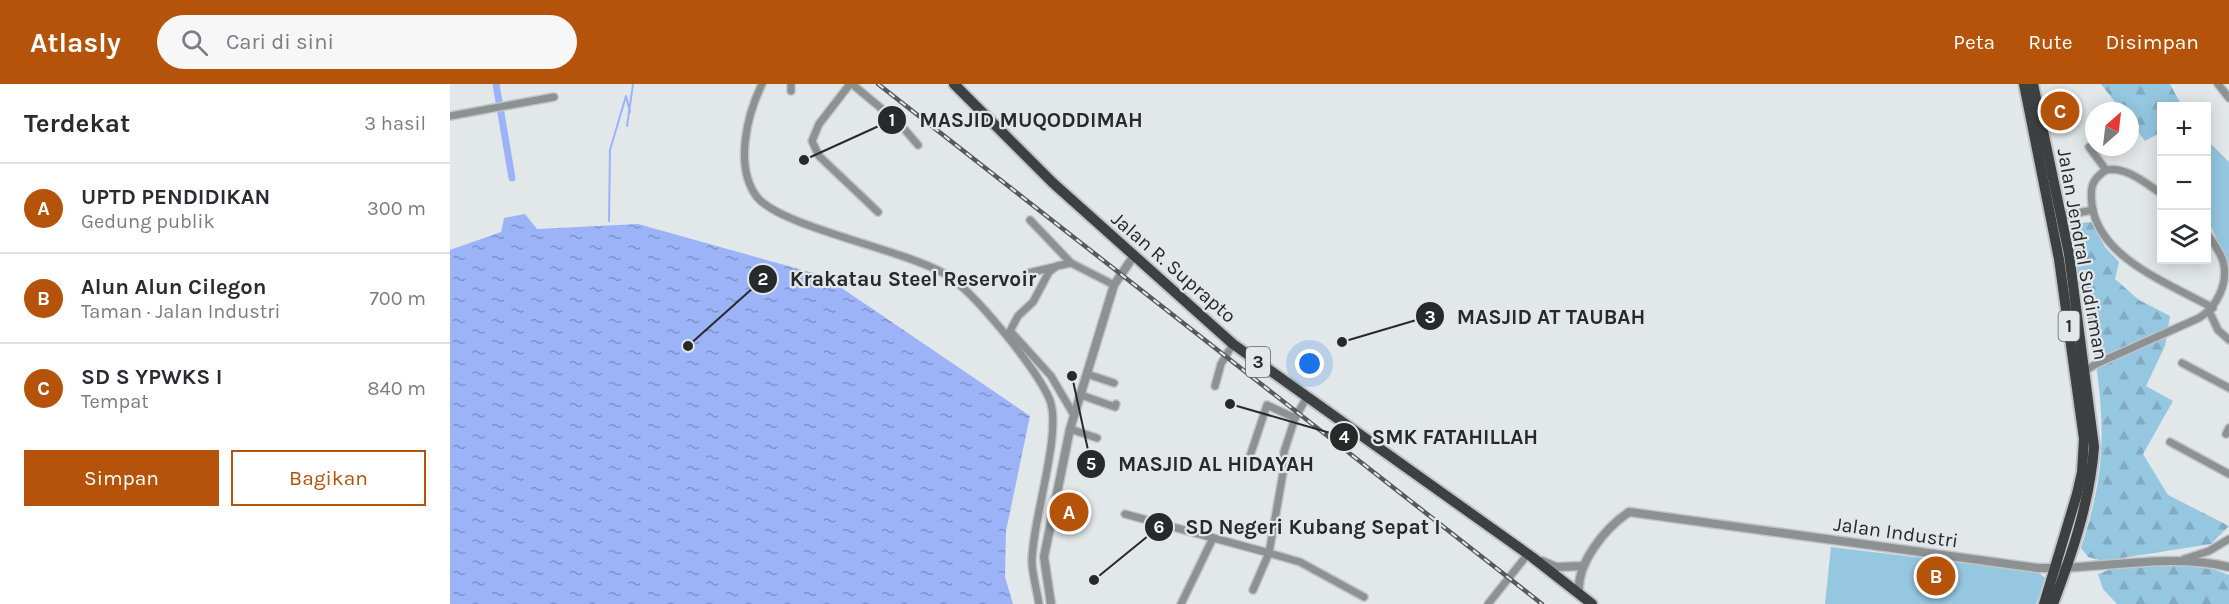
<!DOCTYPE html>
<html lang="id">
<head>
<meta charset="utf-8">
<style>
	body { margin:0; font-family:Karla,sans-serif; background:#f7f7f7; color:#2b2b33 }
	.controls { position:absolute; right:18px; top:18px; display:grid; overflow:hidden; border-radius:0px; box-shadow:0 3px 15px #0003 }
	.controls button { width:54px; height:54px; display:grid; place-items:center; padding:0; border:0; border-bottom:2px solid #e1e1e2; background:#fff; color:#2b2b33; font:30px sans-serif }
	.compass { position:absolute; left:1635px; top:18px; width:54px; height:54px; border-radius:50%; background:#fff; box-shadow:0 3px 15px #0003; rotate:28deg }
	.you { position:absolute; left:860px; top:280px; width:21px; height:21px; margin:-15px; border:4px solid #fff; border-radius:50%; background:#1a73e8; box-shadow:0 0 0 9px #1a73e833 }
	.badge { display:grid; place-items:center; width:39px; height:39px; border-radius:50%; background:#b45309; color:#fff; font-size:20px; font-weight:700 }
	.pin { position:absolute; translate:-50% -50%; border:3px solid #fff; box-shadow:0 2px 6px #0006 }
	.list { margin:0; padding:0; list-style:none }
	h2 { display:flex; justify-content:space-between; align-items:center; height:78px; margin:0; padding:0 24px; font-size:26px }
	h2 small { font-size:20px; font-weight:400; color:#7c7c81 }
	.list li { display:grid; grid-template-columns:39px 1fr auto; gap:18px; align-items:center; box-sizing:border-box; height:90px; padding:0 24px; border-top:2px solid #e1e1e2 }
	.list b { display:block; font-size:22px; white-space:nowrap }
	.list p { margin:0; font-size:20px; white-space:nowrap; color:#7c7c81 }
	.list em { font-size:20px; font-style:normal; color:#7c7c81 }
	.actions { display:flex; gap:12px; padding:18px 24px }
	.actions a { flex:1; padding:14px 0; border:2px solid #b45309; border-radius:0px; text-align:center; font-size:21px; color:#b45309 }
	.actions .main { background:#b45309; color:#fff }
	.icon { flex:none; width:33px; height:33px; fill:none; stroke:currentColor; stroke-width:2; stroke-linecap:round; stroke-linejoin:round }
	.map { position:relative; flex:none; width:1779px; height:520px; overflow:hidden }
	header { display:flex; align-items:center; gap:36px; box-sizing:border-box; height:84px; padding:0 30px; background:#b45309; color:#fff }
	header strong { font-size:28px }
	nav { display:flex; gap:33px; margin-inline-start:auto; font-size:21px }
	.search { width:420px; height:54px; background:#f7f7f7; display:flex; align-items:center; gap:15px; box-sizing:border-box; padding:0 21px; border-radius:33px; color:#7c7c81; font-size:22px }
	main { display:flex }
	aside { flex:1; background:#fff }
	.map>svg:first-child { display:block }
	.forest { fill:url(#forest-firs) }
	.park { fill:#95c7e1 }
	.water { fill:url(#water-ripples) }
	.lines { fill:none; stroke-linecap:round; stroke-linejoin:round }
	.stream { stroke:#9cb3f8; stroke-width:2 }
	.canal { stroke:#9cb3f8; stroke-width:7 }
	.minor-casing { stroke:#c1c5c7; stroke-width:10 }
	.tertiary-casing { stroke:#c1c5c7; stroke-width:11 }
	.trunk-casing { stroke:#c1c5c7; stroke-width:14 }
	.minor { stroke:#8e9191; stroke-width:7 }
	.tertiary { stroke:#8e9191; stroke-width:8 }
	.trunk { stroke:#3c4041; stroke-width:10 }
	.rail-casing { stroke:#57595a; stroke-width:4.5 }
	.rail { stroke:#e2e7e9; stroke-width:2; stroke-dasharray:7; stroke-linecap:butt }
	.labels { text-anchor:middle; stroke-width:4.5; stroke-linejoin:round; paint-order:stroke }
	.shield { fill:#e2e7e9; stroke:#606263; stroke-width:1.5 }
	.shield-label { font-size:18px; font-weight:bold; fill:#28292a }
	.street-label { font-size:20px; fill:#28292a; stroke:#e2e7e9 }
	.leader { fill:none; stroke:#28292a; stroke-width:2 }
	.callout-dot { fill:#28292a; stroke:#e2e7e9; stroke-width:2 }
	.mark-label { font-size:18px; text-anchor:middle; font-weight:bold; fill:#fff }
	.callout-label { font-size:21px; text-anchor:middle; font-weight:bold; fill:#28292a; stroke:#e2e7e9; stroke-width:4.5; stroke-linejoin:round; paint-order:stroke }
</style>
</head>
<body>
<header>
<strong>Atlasly</strong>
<div class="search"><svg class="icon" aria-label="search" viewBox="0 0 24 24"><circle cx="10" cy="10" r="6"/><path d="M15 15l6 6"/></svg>Cari di sini</div>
<nav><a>Peta</a><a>Rute</a><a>Disimpan</a></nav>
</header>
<main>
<aside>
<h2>Terdekat<small>3 hasil</small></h2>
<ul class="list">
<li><span class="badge">A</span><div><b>UPTD PENDIDIKAN</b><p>Gedung publik</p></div><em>300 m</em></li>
<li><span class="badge">B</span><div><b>Alun Alun Cilegon</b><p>Taman · Jalan Industri</p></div><em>700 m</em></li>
<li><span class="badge">C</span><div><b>SD S YPWKS I</b><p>Tempat</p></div><em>840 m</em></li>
</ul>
<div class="actions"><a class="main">Simpan</a><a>Bagikan</a></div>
</aside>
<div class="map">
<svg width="1779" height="520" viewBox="0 0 1779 520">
	<defs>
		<pattern id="forest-firs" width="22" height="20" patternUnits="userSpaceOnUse" patternTransform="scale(1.5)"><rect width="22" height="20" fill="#95c7e1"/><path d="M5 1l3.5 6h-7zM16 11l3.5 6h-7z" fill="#80abc1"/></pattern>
		<pattern id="water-ripples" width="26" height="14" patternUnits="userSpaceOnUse" patternTransform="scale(1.5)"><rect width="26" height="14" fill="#9cb3f8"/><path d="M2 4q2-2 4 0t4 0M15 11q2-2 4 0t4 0" fill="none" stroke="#7f92c9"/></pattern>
	</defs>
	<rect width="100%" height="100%" fill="#e2e7e9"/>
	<g class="forest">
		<path d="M1651,0H1720L1732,22H1712L1711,48L1695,57L1680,37V27H1672Z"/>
		<path d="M1641,138L1655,163L1669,178L1665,195L1689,216L1720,232L1715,262L1696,302L1723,317L1693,370L1718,411L1779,442L1761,460L1653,477L1638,473L1631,464C1641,433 1649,403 1651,370C1656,293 1632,215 1618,140Z"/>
		<path d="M1727,481L1763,485L1779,491V520H1667L1653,505L1648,490L1662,485Z"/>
	</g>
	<g class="park">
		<path d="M1756,55L1779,78V181L1757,134Z"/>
		<path d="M1381,463L1588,488L1596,495L1586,520H1375Z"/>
	</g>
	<path class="water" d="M75,130L87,145L188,140L374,192L580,332L556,447L555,493L563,520H0V166L51,148L54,134Z"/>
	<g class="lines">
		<g class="stream">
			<path d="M177,42L183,0"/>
			<path d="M159,137L160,66L176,12L180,28"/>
		</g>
		<path class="canal" d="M46,0L62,94"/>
		<defs>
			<g id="minor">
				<path d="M312,0C297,31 284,83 307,113C331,143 452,165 495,190C523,206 585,283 599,314C614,346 581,438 582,480C583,493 587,507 589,520"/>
				<path d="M400,0L369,40L362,57L369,72L428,128"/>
				<path d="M402,0L450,40L468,61"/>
				<path d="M1768,0L1779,14"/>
				<path d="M341,7V0"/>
				<path d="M0,32L104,13"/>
				<path d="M1639,63L1656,86C1676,82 1695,99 1712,110"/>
				<path d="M1656,86C1641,96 1640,104 1642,121C1649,175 1721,200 1763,224"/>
				<path d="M1611,132L1643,126"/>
				<path d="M580,136L621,179L664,201"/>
				<path d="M578,189L604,183"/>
				<path d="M1759,227L1768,246L1779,256"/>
				<path d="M561,248L601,292L624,331"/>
				<path d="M559,249L568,232L583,218L599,188L607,182L621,179"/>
				<path d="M1732,279L1779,304"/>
				<path d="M1635,287L1646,280L1749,234C1767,223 1779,199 1773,177C1770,167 1762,157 1756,148"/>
				<path d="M637,290L664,299"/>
				<path d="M765,302L771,280L783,260"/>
				<path d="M631,311L665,323L666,320"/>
				<path d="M857,313L845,334L834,368L833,389L819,469L850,478L914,513"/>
				<path d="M620,345L647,354"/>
				<path d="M1776,350L1779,344"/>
				<path d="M1720,358L1779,390"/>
				<path d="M799,375L817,321L845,334"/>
				<path d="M675,430L819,469L803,506"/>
				<path d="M1734,475L1759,467L1779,455"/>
				<path d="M731,520L763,454"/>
				<path d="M1038,520L1078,470"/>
			</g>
			<g id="tertiary">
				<path d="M1092,477L1106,483L1133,482"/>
				<path d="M1129,510C1126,480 1154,445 1179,428L1588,484C1652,486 1717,468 1779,483"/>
				<path d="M601,520L594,473L620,345L664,201L683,173"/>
			</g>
			<g id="trunk">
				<path d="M504,0L603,99L783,260L1082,473L1142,520"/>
				<path d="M1574,0L1609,175L1634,355L1632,388L1627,410L1594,520"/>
				<path d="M1583,0L1619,170L1644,363C1640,417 1622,470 1603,520"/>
			</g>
		</defs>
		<use href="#minor" class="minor-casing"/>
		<use href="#tertiary" class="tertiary-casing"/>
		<use href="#trunk" class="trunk-casing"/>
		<use href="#minor" class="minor"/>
		<use href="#tertiary" class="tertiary"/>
		<use href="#trunk" class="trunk"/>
		<defs>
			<path id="rail" d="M428,0L1092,520"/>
		</defs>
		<use href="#rail" class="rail-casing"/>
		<use href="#rail" class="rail"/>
	</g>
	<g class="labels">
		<g class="shield">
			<rect x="1608.5" y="227" width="21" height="30" rx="4.5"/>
			<rect x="796" y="263" width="24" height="30" rx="4.5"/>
		</g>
		<g class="shield-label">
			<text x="1619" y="248">1</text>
			<text x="808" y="284">3</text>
		</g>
		<g class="street-label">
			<text transform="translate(1633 170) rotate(80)" y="7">Jalan Jendral Sudirman</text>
			<text transform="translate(724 183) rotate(41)" y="7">Jalan R. Suprapto</text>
			<text transform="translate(1446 448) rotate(8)" y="7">Jalan Industri</text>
		</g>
	</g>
	<path class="leader" d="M354 76L442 36M238 262L313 195M892 258L980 232M780 320L894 353M622 292L641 380M644 496L709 443"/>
	<g class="callout-dot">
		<circle cx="354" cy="76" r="6"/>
		<circle cx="238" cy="262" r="6"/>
		<circle cx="892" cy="258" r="6"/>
		<circle cx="780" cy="320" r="6"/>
		<circle cx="622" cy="292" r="6"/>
		<circle cx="644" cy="496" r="6"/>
		<circle cx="442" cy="36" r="15"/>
		<circle cx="313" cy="195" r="15"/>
		<circle cx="980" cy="232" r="15"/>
		<circle cx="894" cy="353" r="15"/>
		<circle cx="641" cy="380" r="15"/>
		<circle cx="709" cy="443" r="15"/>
	</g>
	<g class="mark-label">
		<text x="442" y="42">1</text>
		<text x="313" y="201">2</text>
		<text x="980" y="239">3</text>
		<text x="894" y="359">4</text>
		<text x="641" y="386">5</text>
		<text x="709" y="449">6</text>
	</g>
	<g class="callout-label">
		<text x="581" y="43">MASJID MUQODDIMAH</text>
		<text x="463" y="202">Krakatau Steel Reservoir</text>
		<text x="1101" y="240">MASJID AT TAUBAH</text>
		<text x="1005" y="360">SMK FATAHILLAH</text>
		<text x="766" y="387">MASJID AL HIDAYAH</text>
		<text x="863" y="450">SD Negeri Kubang Sepat I</text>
	</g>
</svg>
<div class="controls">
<button>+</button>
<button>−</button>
<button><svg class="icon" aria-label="layers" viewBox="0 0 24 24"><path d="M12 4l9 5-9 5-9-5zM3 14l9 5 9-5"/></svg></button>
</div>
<svg class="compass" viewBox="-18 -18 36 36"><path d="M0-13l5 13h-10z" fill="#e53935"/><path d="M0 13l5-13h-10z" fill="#7c7c81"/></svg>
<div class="you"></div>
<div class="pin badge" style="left:619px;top:428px">A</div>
<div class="pin badge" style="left:1486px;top:492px">B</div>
<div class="pin badge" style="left:1610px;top:27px">C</div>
</div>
</main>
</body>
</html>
